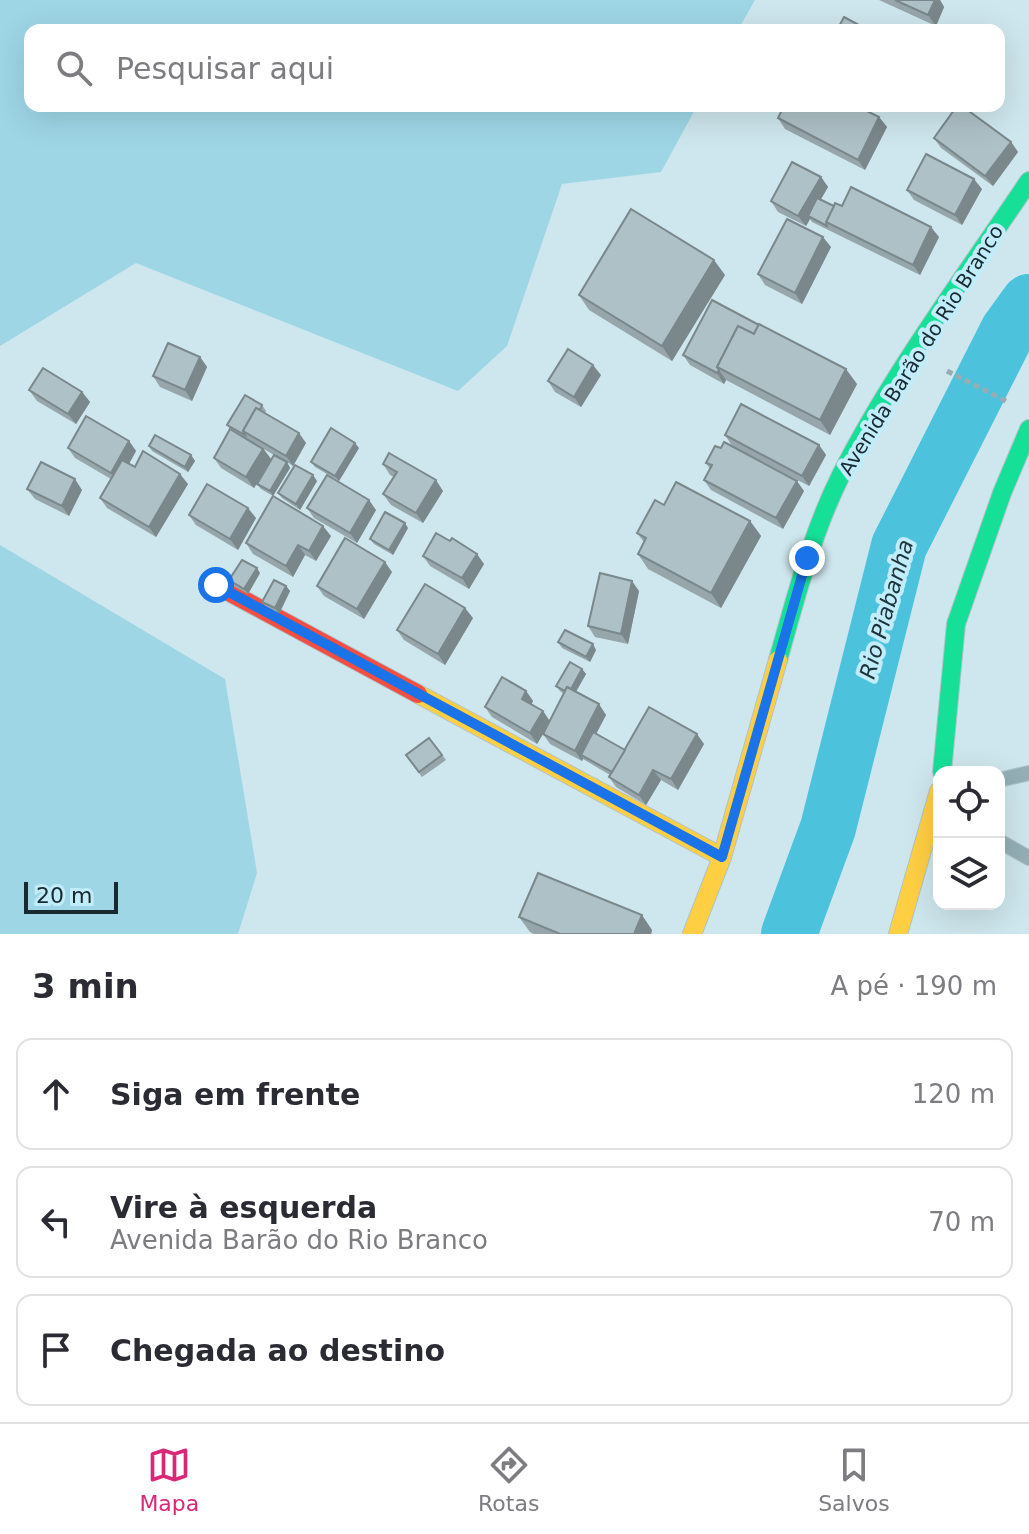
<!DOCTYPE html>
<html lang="pt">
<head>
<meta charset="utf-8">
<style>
	body { margin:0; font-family:"DejaVu Sans",sans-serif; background:#f2f2f3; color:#2b2b33 }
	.controls { position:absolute; right:24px; bottom:24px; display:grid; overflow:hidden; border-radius:16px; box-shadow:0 8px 32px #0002 }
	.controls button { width:72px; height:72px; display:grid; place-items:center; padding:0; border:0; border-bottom:2px solid #e1e1e2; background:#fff; color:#2b2b33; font:40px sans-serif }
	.scale { position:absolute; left:24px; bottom:20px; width:94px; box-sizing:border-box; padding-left:8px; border:4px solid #18292f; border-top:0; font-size:22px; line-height:28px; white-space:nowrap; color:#18292f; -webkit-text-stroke:6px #c1ecfa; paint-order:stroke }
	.stop { position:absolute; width:24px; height:24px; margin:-18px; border:6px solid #1a73e8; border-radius:50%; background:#fff }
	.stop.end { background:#1a73e8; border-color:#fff; box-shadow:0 2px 8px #0008 }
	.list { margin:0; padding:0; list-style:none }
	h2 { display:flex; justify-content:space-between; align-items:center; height:104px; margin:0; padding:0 32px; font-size:34px }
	h2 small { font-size:26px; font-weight:400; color:#7c7c81 }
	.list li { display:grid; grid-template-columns:52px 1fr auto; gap:24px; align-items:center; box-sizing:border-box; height:112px; margin:0 16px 16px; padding:0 16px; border:2px solid #e1e1e2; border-radius:16px }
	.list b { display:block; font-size:30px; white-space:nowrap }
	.list p { margin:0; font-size:26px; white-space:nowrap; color:#7c7c81 }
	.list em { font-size:26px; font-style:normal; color:#7c7c81 }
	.icon { flex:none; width:44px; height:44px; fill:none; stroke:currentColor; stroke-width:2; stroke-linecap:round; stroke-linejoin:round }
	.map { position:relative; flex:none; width:1029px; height:934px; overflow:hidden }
	.search { position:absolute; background:#fff; box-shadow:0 8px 32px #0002; left:24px; right:24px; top:24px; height:88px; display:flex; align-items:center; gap:20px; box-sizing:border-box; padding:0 28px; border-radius:16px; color:#7c7c81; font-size:30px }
	.sheet { height:488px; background:#fff }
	nav { display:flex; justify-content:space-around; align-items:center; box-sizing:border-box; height:112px; border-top:2px solid #e1e1e2; background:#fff; font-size:22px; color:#7c7c81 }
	nav a { display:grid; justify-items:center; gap:4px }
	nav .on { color:#db2777 }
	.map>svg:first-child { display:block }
	.green { fill:#9ed6e6 }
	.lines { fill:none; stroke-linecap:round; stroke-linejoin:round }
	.river { stroke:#4dc2dd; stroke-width:56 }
	.lane-casing { stroke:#b0c2c8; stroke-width:16 }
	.fast-casing { stroke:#b0c2c8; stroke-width:20 }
	.slow-casing { stroke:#b0c2c8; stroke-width:20 }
	.jam-casing { stroke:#b0c2c8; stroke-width:20 }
	.path { stroke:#97adb4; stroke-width:5; stroke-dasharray:6 4; stroke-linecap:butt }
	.lane { stroke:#94afb6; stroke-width:14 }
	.fast { stroke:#16e098; stroke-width:18 }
	.slow { stroke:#ffcf43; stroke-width:18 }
	.jam { stroke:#f24e42; stroke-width:18 }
	.wall { fill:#96a6aa }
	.shaded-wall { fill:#7a878b }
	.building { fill:#aec1c6; stroke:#7a878b; stroke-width:2 }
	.route { stroke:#1a73e8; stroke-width:10 }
	.labels { text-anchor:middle; stroke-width:8; stroke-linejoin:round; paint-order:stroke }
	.street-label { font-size:20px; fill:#18292f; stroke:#c1ecfa }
	.water-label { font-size:22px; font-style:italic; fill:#1c333a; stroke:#c1ecfa }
</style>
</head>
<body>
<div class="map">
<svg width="1029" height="934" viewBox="0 0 1029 934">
	<rect width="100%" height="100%" fill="#cee6ed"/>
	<g class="green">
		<path d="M0,0H755L738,30H30V106H697L661,172L562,184L507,346L458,391L136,263L0,346Z"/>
		<path d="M0,545L225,679L257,873L238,934H0Z"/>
	</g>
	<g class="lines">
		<path class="river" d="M789,934L828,828L899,546L1008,331L1029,302"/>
		<defs>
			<g id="lane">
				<path d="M999,780L1029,773"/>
				<path d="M999,841L1029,858"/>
			</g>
			<g id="fast">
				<path d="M778,660C796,597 812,533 841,475C892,374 966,275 1029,181"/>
				<path d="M942,772L956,624L1002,493L1029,429"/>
			</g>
			<g id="slow">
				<path d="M418,694L722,857"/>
				<path d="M692,934L722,857L778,660"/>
				<path d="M898,934L939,791"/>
			</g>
			<path id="jam" d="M216,585L418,694"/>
		</defs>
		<use href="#lane" class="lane-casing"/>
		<use href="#fast" class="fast-casing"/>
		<use href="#slow" class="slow-casing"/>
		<use href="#jam" class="jam-casing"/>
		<path class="path" d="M947,371L1006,401"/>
		<use href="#lane" class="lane"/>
		<use href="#fast" class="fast"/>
		<use href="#slow" class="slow"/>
		<use href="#jam" class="jam"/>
	</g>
	<g class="wall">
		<path d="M879,0H940L944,7L936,26Z"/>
		<path d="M879,117L887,127L865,170L785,129L778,118Z"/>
		<path d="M934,138L1011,142L1018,152L993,186L941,148Z"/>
		<path d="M821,177L828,187L821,199L834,206H842L939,237L920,275L812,222L810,219L806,226L778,212L771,201Z"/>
		<path d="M982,189L962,225L914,200L907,190Z"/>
		<path d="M831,247L802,304L765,285L758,274Z"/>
		<path d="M725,275L672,361L589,310L579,295Z"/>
		<path d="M683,355L857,384L830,435L726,380L724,384L690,365Z"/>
		<path d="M200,357L207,367L192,401L160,387L153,376Z"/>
		<path d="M601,375L581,407L555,392L548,381Z"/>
		<path d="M29,390L82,392L90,402L76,424L37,401Z"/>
		<path d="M262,405L266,411L265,413L306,443L293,466L287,462L290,468L273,496L261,489L257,484L274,455L264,449L271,459L254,488L221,468L214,458L230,429L227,425Z"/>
		<path d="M725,435L819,445L826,455L809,486L732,446Z"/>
		<path d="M129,441L136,451L129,464L135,467L188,484L156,537L107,508L100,498L111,479L75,458L68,448Z"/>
		<path d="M149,446L191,455L195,461L188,472L152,451Z"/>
		<path d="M359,448L339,481L315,467L311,462Z"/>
		<path d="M706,463L804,491L783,529L711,490L704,480L710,469Z"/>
		<path d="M383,464L443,491L423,523L391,505L383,494L394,477L390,475Z"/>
		<path d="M317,481L300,510L282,498L278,493Z"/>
		<path d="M27,489L82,490L69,516L35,499Z"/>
		<path d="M664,505L750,521L761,536L721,608L648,569L638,554L644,542L637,533Z"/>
		<path d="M307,508L376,510L357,543L314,518Z"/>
		<path d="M189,515L256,518L238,550L196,525Z"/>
		<path d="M408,528L393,555L374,544L370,539Z"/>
		<path d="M331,536L316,561L305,555L293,577L253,554L246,543Z"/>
		<path d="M423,556L484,564L469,589L430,566Z"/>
		<path d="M392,572L364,619L324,596L317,586Z"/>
		<path d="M260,573L248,594L233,586L229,580Z"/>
		<path d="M286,586L290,591L279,614L266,607L262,602Z"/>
		<path d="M639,591L628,644L595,637L588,626Z"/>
		<path d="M473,618L445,665L404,640L397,630Z"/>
		<path d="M558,642L596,650L590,662L562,648Z"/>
		<path d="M582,669L586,674L576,692L606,715L596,734L625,750L704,744L678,790L661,780L646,805L616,787L609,777L610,775L583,759L582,761L550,744L543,734L537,744L492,717L485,707L526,691L533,701L531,705L543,711L550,721L564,694L560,691L556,686Z"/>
		<path d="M429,738L446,760L422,777L406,755Z"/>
		<path d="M519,917L652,930L651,934H534L530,932Z"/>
	</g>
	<g class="shaded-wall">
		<path d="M935,0H940L944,7L936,26L928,15Z"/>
		<path d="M879,117L887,127L865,170L858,160Z"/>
		<path d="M1011,142L1018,152L993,186L985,176Z"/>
		<path d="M821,177L828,187L810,218L808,216L810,219L806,226L798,216Z"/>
		<path d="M974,179L982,189L962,225L955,215Z"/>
		<path d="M931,227L939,237L920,275L913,265Z"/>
		<path d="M823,237L831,247L802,304L795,293Z"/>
		<path d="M714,260L725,275L672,361L662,346Z"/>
		<path d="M200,357L207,367L192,401L185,390Z"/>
		<path d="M593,365L601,375L581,407L574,397Z"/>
		<path d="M846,369L857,384L830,435L820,420Z"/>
		<path d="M719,370L726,380L724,384L717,373Z"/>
		<path d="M82,392L90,402L76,424L68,414Z"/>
		<path d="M299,433L306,443L293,466L286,456Z"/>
		<path d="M129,441L136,451L118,483L111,473Z"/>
		<path d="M355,443L359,448L339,481L335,476Z"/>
		<path d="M819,445L826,455L809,486L802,476Z"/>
		<path d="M263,449L271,459L254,488L246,477Z"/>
		<path d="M191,455L195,461L188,472L185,467Z"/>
		<path d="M287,462L290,468L273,496L270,491Z"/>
		<path d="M180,474L188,484L156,537L149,527Z"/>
		<path d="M313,475L317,481L300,510L296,504Z"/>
		<path d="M75,479L82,490L69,516L62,506Z"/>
		<path d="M436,480L443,491L423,523L416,513Z"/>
		<path d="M797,481L804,491L783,529L776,518Z"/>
		<path d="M369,500L376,510L357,543L350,533Z"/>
		<path d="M248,508L256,518L238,550L230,539Z"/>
		<path d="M750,521L761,536L721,608L711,593Z"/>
		<path d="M405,523L408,528L393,555L389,550Z"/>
		<path d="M323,526L331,536L316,561L309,551Z"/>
		<path d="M298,545L305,555L293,577L286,566Z"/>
		<path d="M477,554L484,564L469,589L462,578Z"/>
		<path d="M385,562L392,572L364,619L357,609Z"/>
		<path d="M257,568L260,573L248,594L244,589Z"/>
		<path d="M632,581L639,591L628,644L621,634Z"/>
		<path d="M286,586L290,591L279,614L275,608Z"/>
		<path d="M465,608L473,618L445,665L438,654Z"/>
		<path d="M593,644L596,650L590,662L586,657Z"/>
		<path d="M582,669L586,674L572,698L569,693Z"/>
		<path d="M526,691L533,701L529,709L522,699Z"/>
		<path d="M599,704L606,715L584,757L581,755L583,759L582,761L575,751Z"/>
		<path d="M543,711L550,722L537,744L530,733Z"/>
		<path d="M697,734L704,744L678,790L671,779Z"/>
		<path d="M653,770L661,780L646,805L639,795Z"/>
		<path d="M642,915L652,930L651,934H634Z"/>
	</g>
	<g class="building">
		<path d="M895,0H935L928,15Z"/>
		<path d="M844,17L868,30H837Z"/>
		<path d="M784,106H857L879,117L858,160L778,118Z"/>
		<path d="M957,106H962L1011,142L985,176L934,138Z"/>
		<path d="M926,154L974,179L955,215L907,190Z"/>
		<path d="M792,162L821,177L798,216L771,201Z"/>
		<path d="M851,187L931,227L913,265L826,222L835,203L842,206Z"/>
		<path d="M817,198L834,206L826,222L827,226L808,216Z"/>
		<path d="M631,209L714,260L662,346L579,295Z"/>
		<path d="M787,219L823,237L795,293L758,274Z"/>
		<path d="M712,300L759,325L754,334L738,326L717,367L719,370L717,373L683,355Z"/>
		<path d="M759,324L846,369L820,420L717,367L738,326L754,334Z"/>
		<path d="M168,343L200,357L185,390L153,376Z"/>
		<path d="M568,349L593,365L574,397L548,381Z"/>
		<path d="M43,368L82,392L68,414L29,390Z"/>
		<path d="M245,395L262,405L260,410L256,408L243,431L245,435L227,425Z"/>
		<path d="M741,404L819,445L802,476L725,435Z"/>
		<path d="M256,408L299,433L286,456L243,431Z"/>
		<path d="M86,416L129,441L111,473L68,448Z"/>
		<path d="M331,428L355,443L335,476L311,462Z"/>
		<path d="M230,429L263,449L246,477L214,458Z"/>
		<path d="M155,435L191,455L185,467L149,446Z"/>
		<path d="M724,442L797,481L776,518L704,480L712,465L706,463L715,446L721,448Z"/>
		<path d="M143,451L180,474L149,527L100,498L122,460L135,467Z"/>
		<path d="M389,453L436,480L416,513L383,494L397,472L383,464Z"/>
		<path d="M274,455L287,462L270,491L257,484Z"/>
		<path d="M41,462L75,479L62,506L27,489Z"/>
		<path d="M295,465L313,475L296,504L278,493Z"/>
		<path d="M327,475L369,500L350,533L307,508Z"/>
		<path d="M676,482L750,521L711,593L638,554L646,538L637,533L655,500L664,505Z"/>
		<path d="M207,484L248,508L230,539L189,515Z"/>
		<path d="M273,496L323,526L309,551L298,545L286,566L246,543Z"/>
		<path d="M385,512L405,523L389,550L370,539Z"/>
		<path d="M436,533L450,541L452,538L477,554L462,578L423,556Z"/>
		<path d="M345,538L385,562L357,609L317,586Z"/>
		<path d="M242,560L257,568L244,589L229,580Z"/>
		<path d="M600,573L632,581L621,634L588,626Z"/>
		<path d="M274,580L286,586L275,608L262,602Z"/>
		<path d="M425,584L465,608L438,654L397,630Z"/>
		<path d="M565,630L593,644L586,657L558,642Z"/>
		<path d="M570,662L582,669L571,689L567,687L565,691L556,686Z"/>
		<path d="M502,677L526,691L522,699L543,711L530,733L485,707Z"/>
		<path d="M567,687L599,704L575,751L543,734Z"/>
		<path d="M649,707L697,734L671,779L653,770L639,795L609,777Z"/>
		<path d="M593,732L625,750L612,772L581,755Z"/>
		<path d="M429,738L442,755L419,772L406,755Z"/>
		<path d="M538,873L642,915L634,934H560L519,917Z"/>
	</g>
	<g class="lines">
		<path class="route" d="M216,585L722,857L807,558"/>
	</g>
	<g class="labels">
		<g class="street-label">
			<text transform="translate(921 350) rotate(-58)" y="7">Avenida Barão do Rio Branco</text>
		</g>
		<g class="water-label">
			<text transform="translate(886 609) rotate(-74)" y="8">Rio Piabanha</text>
		</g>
	</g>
</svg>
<div class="controls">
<button><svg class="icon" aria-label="locate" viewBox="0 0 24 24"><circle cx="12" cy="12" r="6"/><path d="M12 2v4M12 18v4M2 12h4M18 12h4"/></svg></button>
<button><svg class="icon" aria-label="layers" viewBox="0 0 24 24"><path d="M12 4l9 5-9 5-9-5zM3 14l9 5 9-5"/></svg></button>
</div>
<div class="scale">20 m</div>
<div class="stop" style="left:216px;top:585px"></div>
<div class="stop end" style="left:807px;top:558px"></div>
<div class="search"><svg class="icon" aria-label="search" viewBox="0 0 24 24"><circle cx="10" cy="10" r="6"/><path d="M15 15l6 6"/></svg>Pesquisar aqui</div>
</div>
<section class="sheet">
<h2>3 min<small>A pé · 190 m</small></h2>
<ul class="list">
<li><svg class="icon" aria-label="ahead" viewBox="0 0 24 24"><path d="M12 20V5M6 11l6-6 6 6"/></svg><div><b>Siga em frente</b></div><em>120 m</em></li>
<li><svg class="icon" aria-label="left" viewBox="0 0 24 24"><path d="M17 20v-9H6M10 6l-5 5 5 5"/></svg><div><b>Vire à esquerda</b><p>Avenida Barão do Rio Branco</p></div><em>70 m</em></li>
<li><svg class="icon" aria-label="arrive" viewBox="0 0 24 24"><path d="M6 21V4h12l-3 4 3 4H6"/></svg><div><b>Chegada ao destino</b></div></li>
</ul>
</section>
<nav>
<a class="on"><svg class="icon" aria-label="map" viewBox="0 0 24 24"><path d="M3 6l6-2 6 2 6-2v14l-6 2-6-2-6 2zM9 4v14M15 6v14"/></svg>Mapa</a>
<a><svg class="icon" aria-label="directions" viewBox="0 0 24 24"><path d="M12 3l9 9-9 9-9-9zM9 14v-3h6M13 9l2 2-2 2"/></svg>Rotas</a>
<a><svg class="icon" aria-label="saved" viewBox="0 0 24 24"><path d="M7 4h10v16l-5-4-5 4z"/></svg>Salvos</a>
</nav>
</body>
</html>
